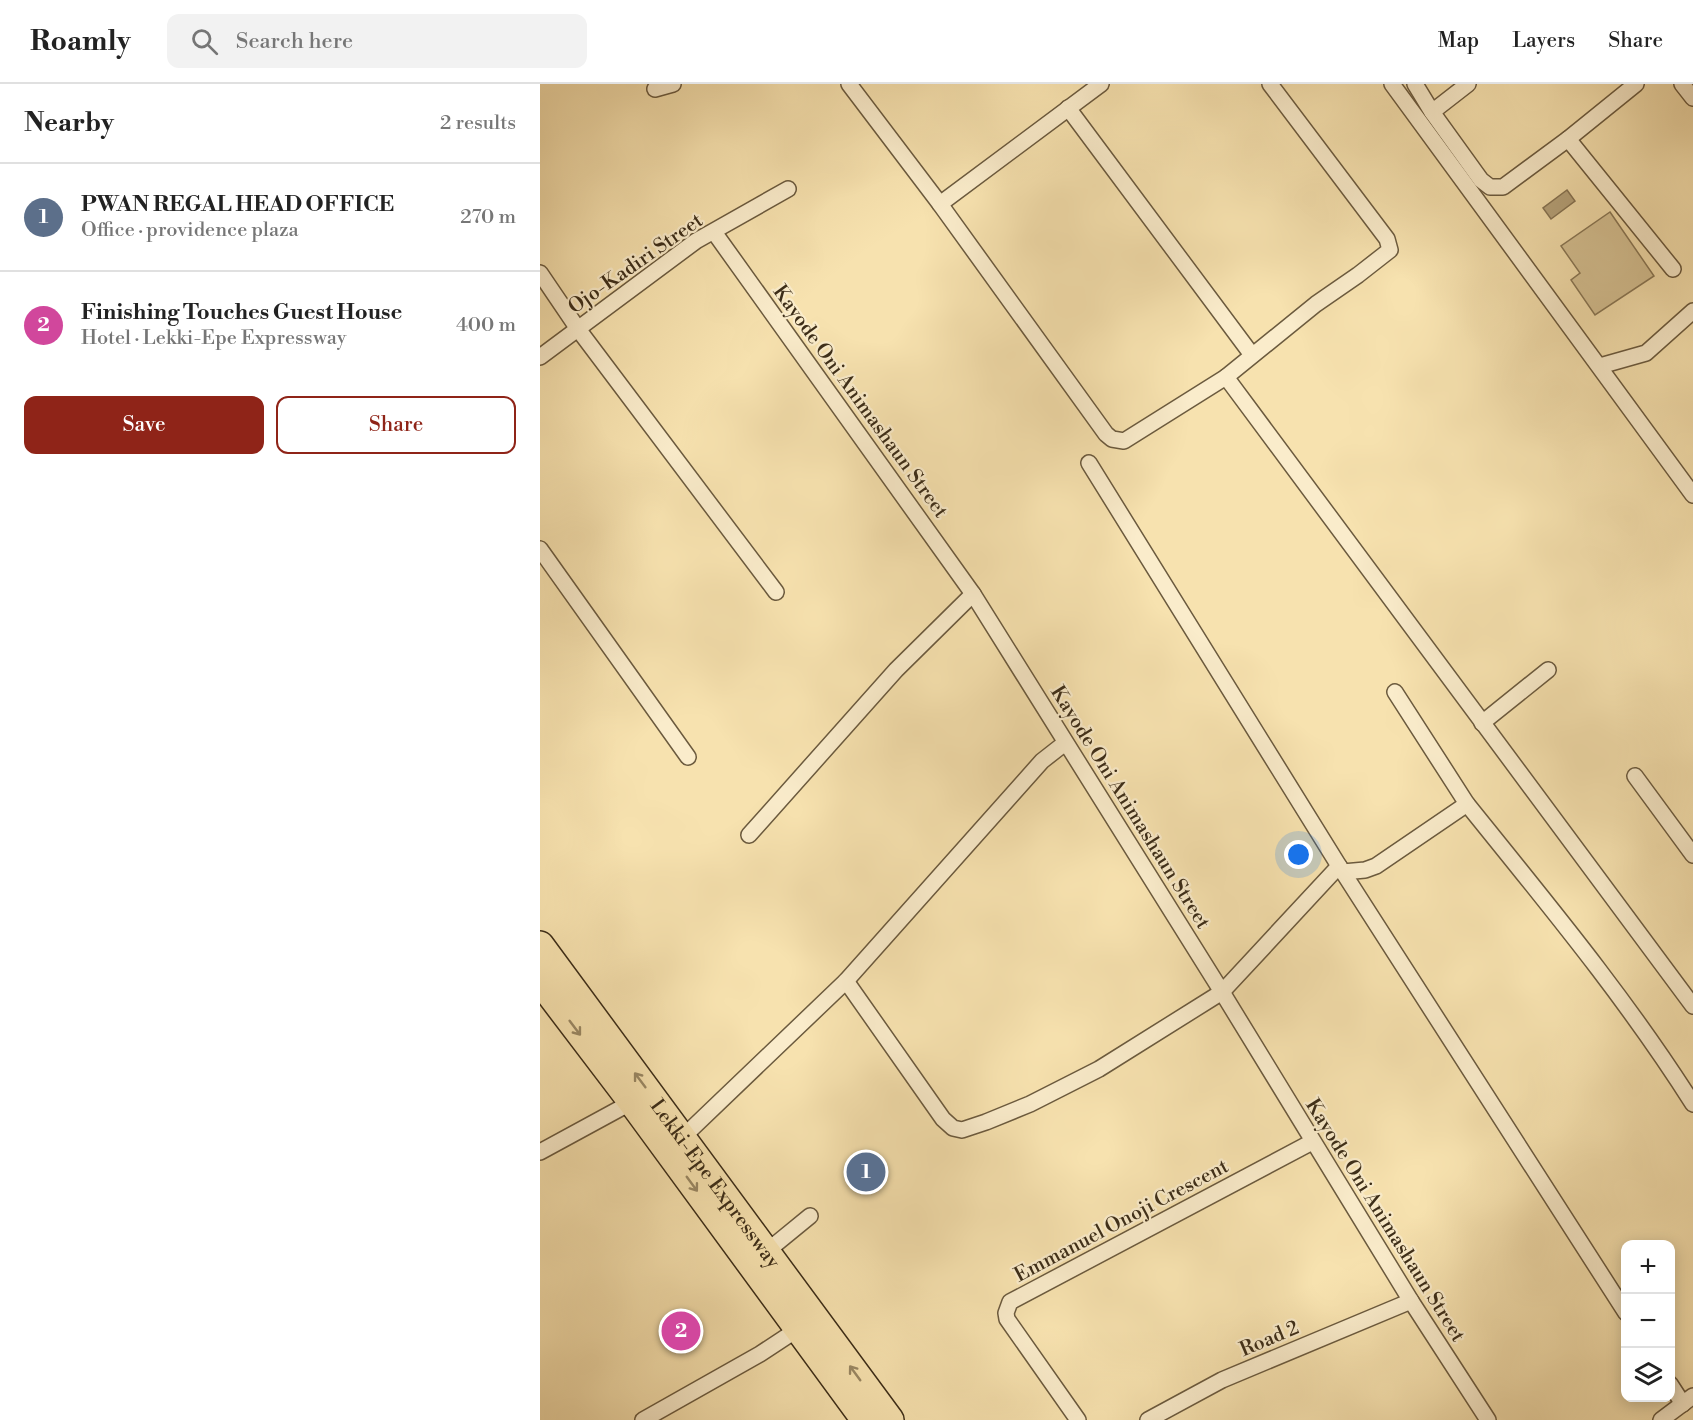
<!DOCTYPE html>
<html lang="en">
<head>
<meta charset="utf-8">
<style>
	body { margin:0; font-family:"Libre Bodoni",serif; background:#f2f2f2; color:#222 }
	.controls { position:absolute; right:18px; bottom:18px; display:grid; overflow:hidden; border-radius:12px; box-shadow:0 3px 15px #0003 }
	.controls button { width:54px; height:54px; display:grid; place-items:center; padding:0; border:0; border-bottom:2px solid #e0e0e0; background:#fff; color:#222; font:30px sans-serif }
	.you { position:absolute; left:759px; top:771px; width:21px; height:21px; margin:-15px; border:4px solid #fff; border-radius:50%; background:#1a73e8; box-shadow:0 0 0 9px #1a73e833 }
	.badge { display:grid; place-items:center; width:39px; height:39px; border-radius:50%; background:#8f2418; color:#fff; font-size:20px; font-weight:700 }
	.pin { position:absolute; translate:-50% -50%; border:3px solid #fff; box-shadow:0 2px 6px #0006 }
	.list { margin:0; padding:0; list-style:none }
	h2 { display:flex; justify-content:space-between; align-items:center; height:78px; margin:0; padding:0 24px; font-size:26px }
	h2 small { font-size:20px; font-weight:400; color:#767676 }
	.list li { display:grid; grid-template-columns:39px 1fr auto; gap:18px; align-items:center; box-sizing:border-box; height:108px; padding:0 24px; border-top:2px solid #e0e0e0 }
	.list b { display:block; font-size:22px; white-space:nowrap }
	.list p { margin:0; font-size:20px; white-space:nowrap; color:#767676 }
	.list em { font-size:20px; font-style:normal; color:#767676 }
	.actions { display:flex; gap:12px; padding:18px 24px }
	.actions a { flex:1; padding:14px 0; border:2px solid #8f2418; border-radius:12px; text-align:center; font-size:21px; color:#8f2418 }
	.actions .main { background:#8f2418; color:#fff }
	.icon { flex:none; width:33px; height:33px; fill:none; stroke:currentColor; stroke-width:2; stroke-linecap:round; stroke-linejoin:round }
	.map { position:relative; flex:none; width:1153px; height:1336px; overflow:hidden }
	header { display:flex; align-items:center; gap:36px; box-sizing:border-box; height:84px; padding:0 30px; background:#fff; border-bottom:2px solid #e0e0e0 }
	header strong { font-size:28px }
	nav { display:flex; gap:33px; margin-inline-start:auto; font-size:21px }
	.search { width:420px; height:54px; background:#f2f2f2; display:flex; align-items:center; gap:15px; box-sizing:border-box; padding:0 21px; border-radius:12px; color:#767676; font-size:22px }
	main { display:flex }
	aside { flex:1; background:#fff }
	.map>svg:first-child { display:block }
	.green { fill:#d7c395; stroke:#8a7856; stroke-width:1.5 }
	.water { fill:#b7a47c; stroke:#867454; stroke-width:1.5 }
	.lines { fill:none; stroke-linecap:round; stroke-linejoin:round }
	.street-casing { stroke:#6b5a3e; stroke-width:18 }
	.highway-casing { stroke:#3c2d18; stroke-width:30 }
	.street { stroke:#faeccb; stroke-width:15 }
	.highway { stroke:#f7e2af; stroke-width:27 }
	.oneway { stroke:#9a8864 }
	.labels { text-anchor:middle; stroke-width:4.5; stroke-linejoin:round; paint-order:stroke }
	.street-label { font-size:20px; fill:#3c2d18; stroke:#faeccb }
</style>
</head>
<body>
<header>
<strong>Roamly</strong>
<div class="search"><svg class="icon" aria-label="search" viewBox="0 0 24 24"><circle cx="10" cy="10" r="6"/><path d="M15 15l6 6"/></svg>Search here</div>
<nav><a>Map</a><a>Layers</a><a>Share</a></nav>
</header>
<main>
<aside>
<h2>Nearby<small>2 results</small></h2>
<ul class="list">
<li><span class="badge" style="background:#5c6f8a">1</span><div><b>PWAN REGAL HEAD OFFICE</b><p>Office · providence plaza</p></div><em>270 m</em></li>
<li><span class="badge" style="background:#d1479c">2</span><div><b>Finishing Touches Guest House</b><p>Hotel · Lekki-Epe Expressway</p></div><em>400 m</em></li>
</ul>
<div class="actions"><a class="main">Save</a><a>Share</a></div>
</aside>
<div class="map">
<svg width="1153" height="1336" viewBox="0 0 1153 1336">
	<rect width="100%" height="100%" fill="#f7e2af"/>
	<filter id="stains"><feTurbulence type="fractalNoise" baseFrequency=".00333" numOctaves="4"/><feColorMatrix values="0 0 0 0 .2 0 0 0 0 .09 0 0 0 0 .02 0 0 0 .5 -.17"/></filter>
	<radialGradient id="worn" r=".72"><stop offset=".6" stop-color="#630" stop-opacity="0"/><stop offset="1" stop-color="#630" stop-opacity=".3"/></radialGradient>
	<path class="green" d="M1070,128L1114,192L1055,231L1031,196L1040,189L1021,162Z"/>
	<path class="water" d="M1027,106L1035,117L1011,135L1003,124Z"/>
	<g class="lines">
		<defs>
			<g id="street">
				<path d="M309,0L400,120L566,350L572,355L584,357L686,293L776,220L818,191L850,166L847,155L730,0"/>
				<path d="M852,0L1153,411"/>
				<path d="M875,0L892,28L941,96L950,103H963L1028,55L1096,0"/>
				<path d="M1142,0L1153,14"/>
				<path d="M115,5L133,0"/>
				<path d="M528,24L712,271"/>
				<path d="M892,28L928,0"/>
				<path d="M1028,55L1133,185"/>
				<path d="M400,120L561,0"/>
				<path d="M174,148L433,510L682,908L871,1217L948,1336"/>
				<path d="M0,189L38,245L236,508"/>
				<path d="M0,273L156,157L248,105"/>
				<path d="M1060,282L1106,269L1153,227"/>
				<path d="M686,293L1153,922"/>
				<path d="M0,465L148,673"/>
				<path d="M942,639L1008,586"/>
				<path d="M1095,692L1153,771"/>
				<path d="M927,720C1005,817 1086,914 1153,1020"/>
				<path d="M209,751L356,586L433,510"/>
				<path d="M799,782L1086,1229"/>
				<path d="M803,788L825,786L836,782L927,720L855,608"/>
				<path d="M306,897L403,1035L413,1044L422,1046L446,1038L490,1020L559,985L682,908L799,782L549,379"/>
				<path d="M143,1053L306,897L502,677L525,659"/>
				<path d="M0,1068L92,1018"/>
				<path d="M226,1168L270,1132"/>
				<path d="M1130,1300L1143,1320"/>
				<path d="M103,1336L220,1270L258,1245"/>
				<path d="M538,1336L467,1235L466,1229L470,1218L772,1058"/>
				<path d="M608,1336L682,1296L871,1217"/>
				<path d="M1121,1336L1153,1312"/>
			</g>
			<g id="highway">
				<path id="s1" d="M0,861L350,1336"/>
				<path d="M0,897L92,1018L325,1336"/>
			</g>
		</defs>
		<use href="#street" class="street-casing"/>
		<use href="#highway" class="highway-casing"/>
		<use href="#street" class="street"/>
		<use href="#highway" class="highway"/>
	</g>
	<defs><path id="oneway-shaft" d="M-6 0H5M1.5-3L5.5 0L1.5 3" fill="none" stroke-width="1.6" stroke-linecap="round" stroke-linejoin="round" transform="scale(1.5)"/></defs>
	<g class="oneway">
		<use href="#oneway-shaft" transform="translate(35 944) rotate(53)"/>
		<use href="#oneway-shaft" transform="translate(100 996) rotate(-127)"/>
		<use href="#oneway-shaft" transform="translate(152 1100) rotate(54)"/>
		<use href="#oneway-shaft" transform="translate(315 1289) rotate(-126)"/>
	</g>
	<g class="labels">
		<g class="street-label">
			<text transform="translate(95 179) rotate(-35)" y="7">Ojo-Kadiri Street</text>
			<text transform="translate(321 317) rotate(54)" y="7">Kayode Oni Animashaun Street</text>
			<text transform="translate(591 723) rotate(58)" y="7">Kayode Oni Animashaun Street</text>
			<text dy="7" stroke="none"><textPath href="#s1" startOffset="296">Lekki-Epe Expressway</textPath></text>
			<text transform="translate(581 1136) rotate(-28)" y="7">Emmanuel Onoji Crescent</text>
			<text transform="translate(846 1136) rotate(58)" y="7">Kayode Oni Animashaun Street</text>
			<text transform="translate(729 1254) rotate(-23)" y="7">Road 2</text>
		</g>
	</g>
	<rect width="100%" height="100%" filter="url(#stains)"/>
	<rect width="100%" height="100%" fill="url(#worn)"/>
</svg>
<div class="controls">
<button>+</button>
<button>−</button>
<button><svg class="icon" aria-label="layers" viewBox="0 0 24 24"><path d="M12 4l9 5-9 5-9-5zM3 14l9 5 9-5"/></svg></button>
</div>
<div class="you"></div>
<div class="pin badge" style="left:326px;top:1088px;background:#5c6f8a">1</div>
<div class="pin badge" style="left:141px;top:1247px;background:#d1479c">2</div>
</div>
</main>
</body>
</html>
